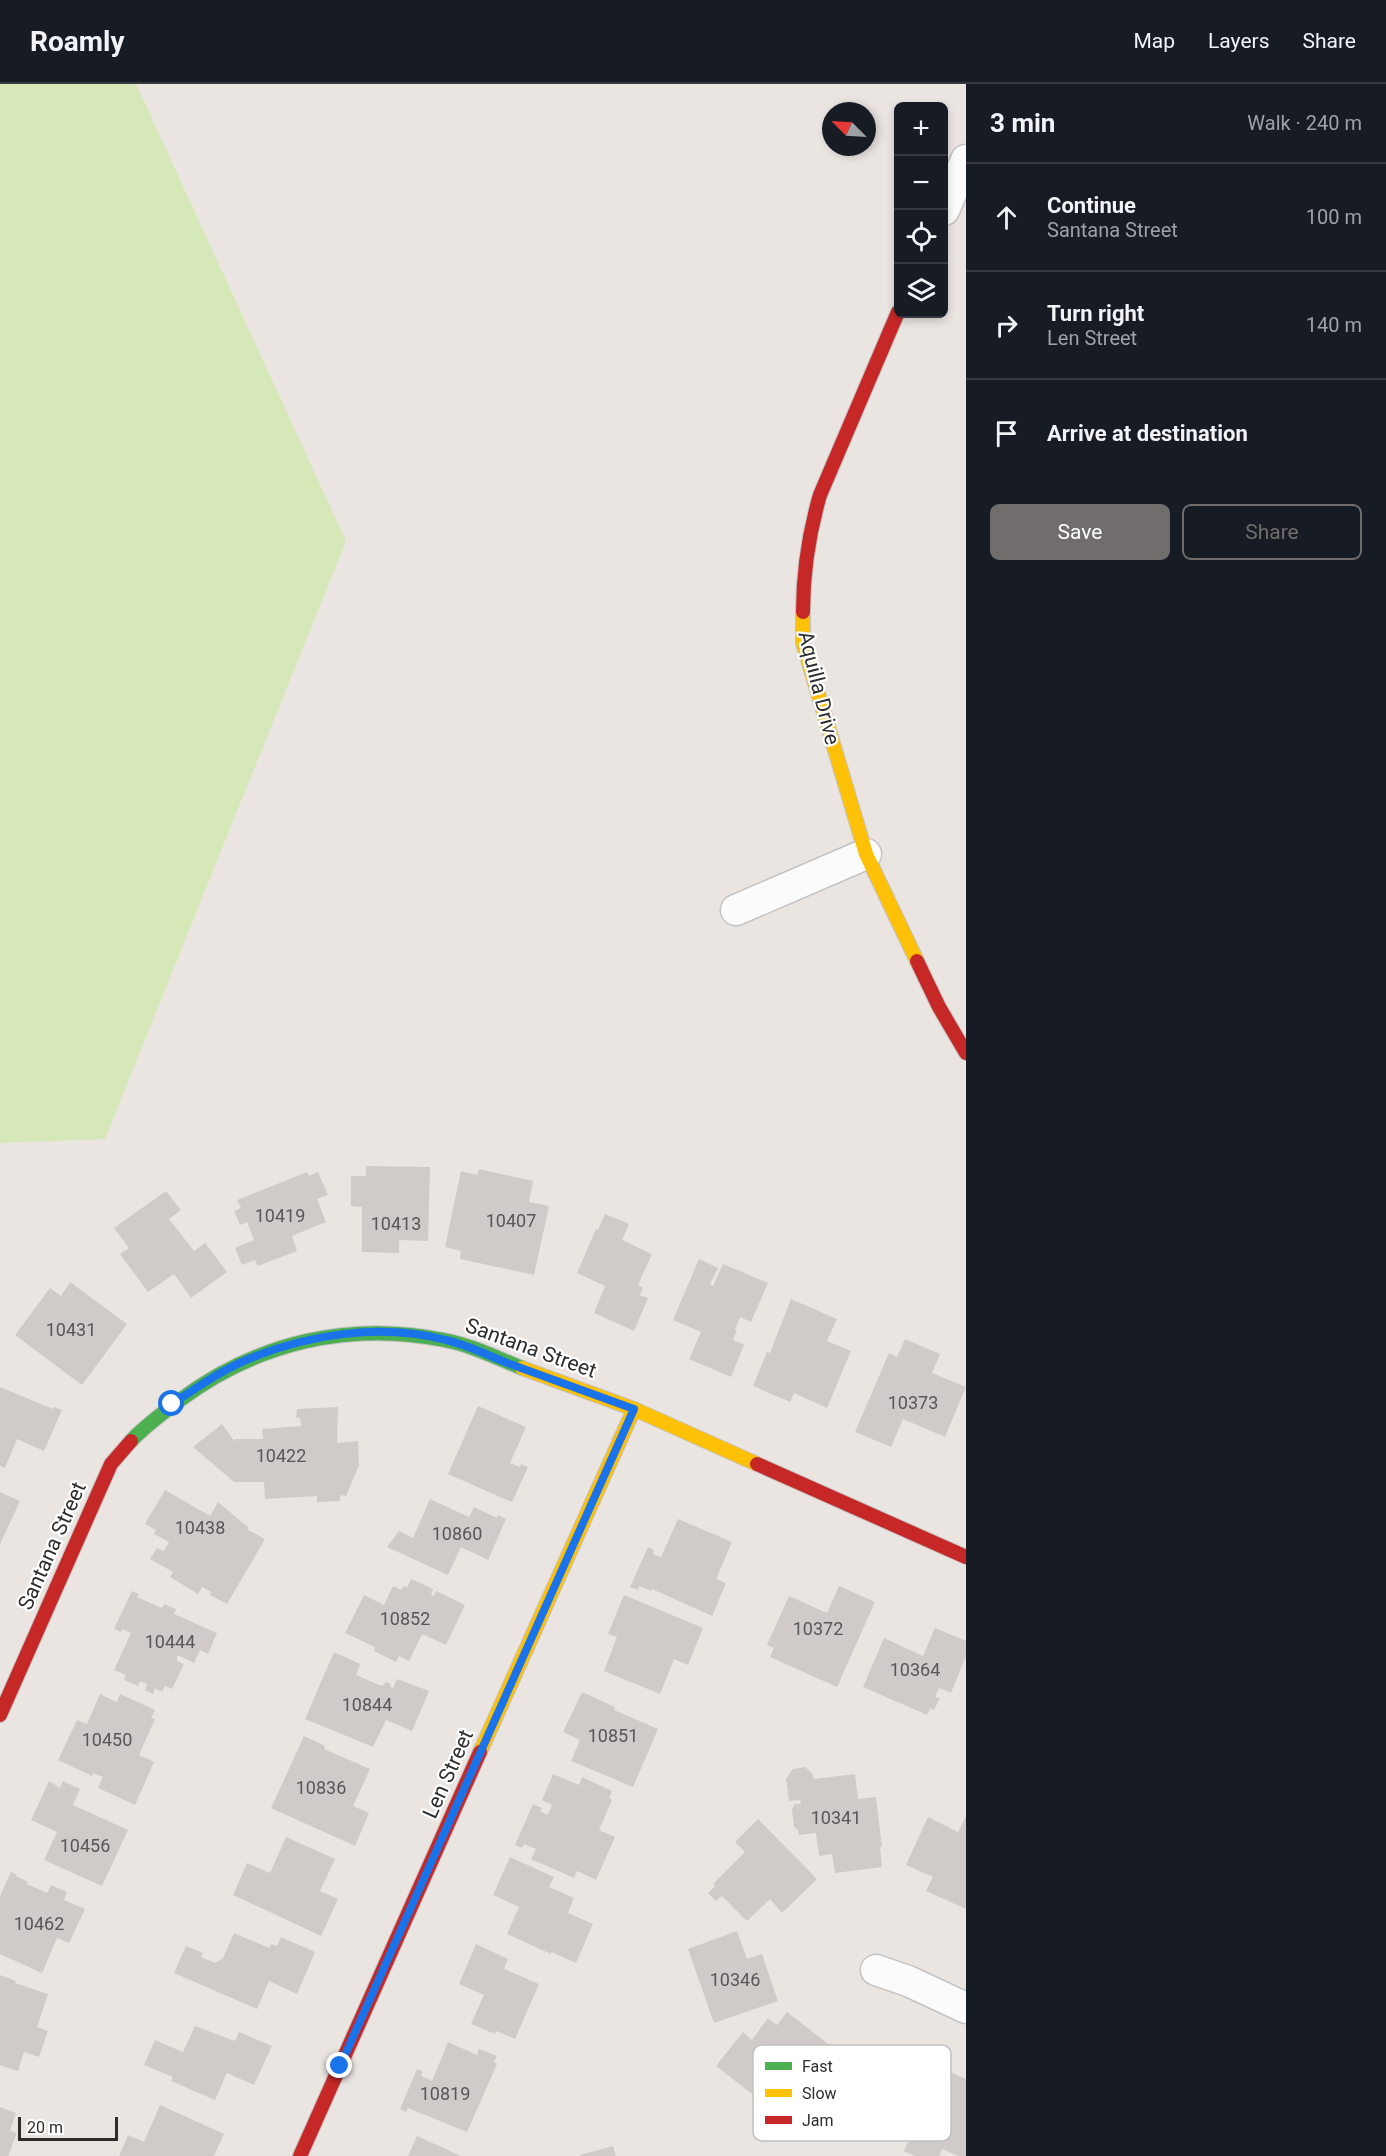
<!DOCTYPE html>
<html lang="en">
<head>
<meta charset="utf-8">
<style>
	body { margin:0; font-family:Roboto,sans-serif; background:#242831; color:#f1f3f6 }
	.controls { position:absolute; right:18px; top:18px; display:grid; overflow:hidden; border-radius:9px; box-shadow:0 3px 9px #0003 }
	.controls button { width:54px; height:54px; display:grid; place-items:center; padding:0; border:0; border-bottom:2px solid #363941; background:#171b24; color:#f1f3f6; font:30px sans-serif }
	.compass { position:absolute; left:822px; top:18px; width:54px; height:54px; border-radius:50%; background:#171b24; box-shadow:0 3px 9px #0003; rotate:294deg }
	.scale { position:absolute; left:18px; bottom:15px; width:100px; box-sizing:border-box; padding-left:6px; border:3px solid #2d2d2d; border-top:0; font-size:16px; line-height:21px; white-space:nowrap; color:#2d2d2d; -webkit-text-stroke:4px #fff; paint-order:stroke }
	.stop { position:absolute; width:18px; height:18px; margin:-14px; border:4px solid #1a73e8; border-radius:50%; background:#fff }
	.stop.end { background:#1a73e8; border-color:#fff; box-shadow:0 2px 6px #0008 }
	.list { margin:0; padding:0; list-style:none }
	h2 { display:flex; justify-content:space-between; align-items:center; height:78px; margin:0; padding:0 24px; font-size:26px }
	h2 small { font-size:20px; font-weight:400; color:#9ea1a6 }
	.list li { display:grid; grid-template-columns:39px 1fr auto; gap:18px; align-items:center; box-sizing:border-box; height:108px; padding:0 24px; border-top:2px solid #363941 }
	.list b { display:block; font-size:22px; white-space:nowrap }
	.list p { margin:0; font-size:20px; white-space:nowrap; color:#9ea1a6 }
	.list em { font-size:20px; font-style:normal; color:#9ea1a6 }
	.actions { display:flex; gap:12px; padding:18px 24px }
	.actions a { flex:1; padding:14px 0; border:2px solid #706d6c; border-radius:9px; text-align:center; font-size:21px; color:#706d6c }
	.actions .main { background:#706d6c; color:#fff }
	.icon { flex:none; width:33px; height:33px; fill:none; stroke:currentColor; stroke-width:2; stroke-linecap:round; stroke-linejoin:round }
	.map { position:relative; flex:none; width:966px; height:2072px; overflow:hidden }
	header { display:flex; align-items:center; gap:36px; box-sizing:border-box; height:84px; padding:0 30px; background:#171b24; border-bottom:2px solid #363941 }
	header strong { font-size:28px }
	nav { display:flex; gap:33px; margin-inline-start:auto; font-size:21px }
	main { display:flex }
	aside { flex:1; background:#171b24 }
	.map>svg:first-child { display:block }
	.green { fill:#d7e8b8 }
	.building { fill:#d0cbc9 }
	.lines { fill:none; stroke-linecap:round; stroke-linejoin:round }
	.street-casing { stroke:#c4c3c4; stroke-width:33 }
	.fast-casing { stroke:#c4c3c4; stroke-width:16 }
	.slow-casing { stroke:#c4c3c4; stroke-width:16 }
	.jam-casing { stroke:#c4c3c4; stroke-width:16 }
	.street { stroke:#fcfbfb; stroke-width:30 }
	.fast { stroke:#4caf50; stroke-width:14 }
	.slow { stroke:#ffc107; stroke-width:14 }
	.jam { stroke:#c62828; stroke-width:14 }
	.route { stroke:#1a73e8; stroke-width:8 }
	.labels { text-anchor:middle; stroke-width:4.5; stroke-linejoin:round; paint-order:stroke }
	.number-label { font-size:18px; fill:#585656 }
	.street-label { font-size:21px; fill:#2d2d2d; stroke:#fff }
	.key { fill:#fff; stroke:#c0c0c0; stroke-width:1.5 }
	.key-label { font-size:16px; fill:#2d2d2d }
</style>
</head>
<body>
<header>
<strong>Roamly</strong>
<nav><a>Map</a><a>Layers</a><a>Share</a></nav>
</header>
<main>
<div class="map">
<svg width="966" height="2072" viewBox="0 0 966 2072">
	<rect width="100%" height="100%" fill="#ebe5e2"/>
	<path class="green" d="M0,0H136L346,457L105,1055L0,1059Z"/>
	<g class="building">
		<path d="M366,1082L430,1083L428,1157L399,1156V1169L362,1168V1123L351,1122V1092H366Z"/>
		<path d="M479,1085L533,1097L529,1118L549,1122L534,1191L460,1175L461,1167L445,1163L461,1087L477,1091Z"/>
		<path d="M307,1088L309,1092L318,1088L328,1111L317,1115L326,1138L292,1152L297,1167L258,1182L255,1176L242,1181L235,1164L254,1156L247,1138L240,1141L234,1127L241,1124L237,1116Z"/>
		<path d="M166,1107L181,1126L169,1135L194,1167L205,1159L227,1188L191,1214L174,1190L148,1208L120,1170L129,1164L114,1144Z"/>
		<path d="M605,1130L629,1140L622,1156L652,1170L638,1201L643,1204L640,1211L648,1214L634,1247L594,1229L605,1202L577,1189L596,1145L598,1146Z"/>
		<path d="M699,1175L718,1184L710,1200L713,1202L723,1180L768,1199L751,1238L740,1233L735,1246H737L733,1256L744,1261L731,1293L689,1275L701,1248L673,1236Z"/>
		<path d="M70,1198L127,1240L82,1301L15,1251L50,1204L61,1212Z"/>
		<path d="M791,1215L837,1235L827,1257L851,1267L827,1324L794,1309L790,1318L753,1302L767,1268L770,1269Z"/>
		<path d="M905,1255L940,1270L932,1289L966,1303L945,1353L903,1335L891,1363L855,1348L889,1269L897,1273Z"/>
		<path d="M0,1303L53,1325L54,1323L62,1326L44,1367L17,1355L5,1384L0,1382Z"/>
		<path d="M478,1322L526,1343L510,1379L520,1383L521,1380L528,1383L512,1418L448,1390Z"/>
		<path d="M338,1323L337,1359L358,1357L359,1381L346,1412L340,1411V1417L317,1418V1412L265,1415L264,1398H234L193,1363L222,1340L235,1358V1355H263L262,1345L301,1342L300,1334H296L297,1325Z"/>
		<path d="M165,1406L210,1432L218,1418L249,1444L248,1446L265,1455L227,1520L210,1511L211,1508L202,1503L198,1510L170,1493L173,1488L150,1475L157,1464L164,1467L169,1458L154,1450L156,1446L145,1440Z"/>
		<path d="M0,1408L20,1417L0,1460Z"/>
		<path d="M430,1415L469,1433L474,1423L497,1434L498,1431L506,1435L488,1476L461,1463L448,1491L387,1463L399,1447L413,1454Z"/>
		<path d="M678,1435L732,1458L716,1495L726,1499L712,1532L652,1505L651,1507L639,1502L638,1506L630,1503L648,1463L654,1466L653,1470L661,1473Z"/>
		<path d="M411,1495L433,1505L431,1511L434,1512L436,1507L465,1521L446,1561L422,1550L409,1577L399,1572L396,1578L374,1567L375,1563L345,1549L364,1511L384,1521L393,1502L401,1506L404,1502L407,1504Z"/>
		<path d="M839,1502L875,1518L837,1603L770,1573L774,1564L767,1561L789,1512L827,1529Z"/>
		<path d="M132,1507L139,1510L137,1513L162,1524L164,1520L176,1525L174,1530L217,1549L208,1570L200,1566L194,1579L177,1571V1577L184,1580L172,1605L165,1602L162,1608L155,1604L153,1610L145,1606L147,1600L140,1597L138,1602L124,1596L126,1591L114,1586L131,1549L122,1545L121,1548L114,1545Z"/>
		<path d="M624,1511L703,1544L688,1581L674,1575L660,1610L604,1587L617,1553L608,1550Z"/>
		<path d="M935,1544L966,1557V1572L951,1609L939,1604L935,1613L940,1614L934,1626L930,1624L927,1631L863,1603L884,1554L923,1572Z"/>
		<path d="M334,1568L360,1580L356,1591L382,1602L387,1598L391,1600L390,1603L393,1604L397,1595L429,1607L412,1647L386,1636L373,1663L305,1635Z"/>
		<path d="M582,1608L615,1623L614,1626L658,1645L633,1703L571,1677L580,1656L563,1648Z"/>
		<path d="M100,1610L117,1618L120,1610L155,1626L151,1634L155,1635L139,1671L154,1678L135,1721L98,1704L103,1693L93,1689L92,1692L58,1676L77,1636L87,1640Z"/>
		<path d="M304,1652L325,1662L324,1665L370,1685L353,1722L369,1729L355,1762L271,1724Z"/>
		<path d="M805,1683L812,1689L814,1695L855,1690L858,1715L876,1713L882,1763H880L882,1783L835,1789L832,1770L819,1772L816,1749L799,1751L798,1746L794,1743L792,1725L795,1720H801L800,1716L789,1717L786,1695L793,1685Z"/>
		<path d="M553,1690L579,1701L582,1693L612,1707L609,1714L612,1716L599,1746L615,1753L596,1796L577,1787L574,1794L531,1775L536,1765L524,1760L522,1764L515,1761L533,1720L542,1724L540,1727L548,1731L552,1721L542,1716Z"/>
		<path d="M49,1697L60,1704L63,1697L80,1705L73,1721L128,1746L102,1802L44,1776L57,1748L31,1736Z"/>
		<path d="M966,1732V1825L926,1807L933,1793L906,1781L928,1733L958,1748Z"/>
		<path d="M758,1735L817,1795L782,1829L770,1815L747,1837L722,1812L716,1817L708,1809L715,1802L713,1800L745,1768L735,1758Z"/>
		<path d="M286,1753L335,1775L320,1807L338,1815L321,1852L233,1811L247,1779L270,1789Z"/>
		<path d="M510,1773L554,1793L549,1803L574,1814L568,1829L593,1840L576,1879L551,1868V1870L507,1850L519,1823L493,1811Z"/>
		<path d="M11,1788L17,1791L16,1792L28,1798L27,1800L47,1809L51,1801L67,1808L64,1816L85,1825L69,1859L57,1854L42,1889L0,1870V1812Z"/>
		<path d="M737,1847L747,1875L762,1870L778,1917L714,1939L688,1865Z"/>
		<path d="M234,1849L269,1864L271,1860L277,1862L281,1853L315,1868L297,1910L269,1897L257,1925L174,1889L186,1862L203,1869L201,1873L215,1879L223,1874Z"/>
		<path d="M476,1860L508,1875L504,1885L539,1900L515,1955L496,1947L495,1950L471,1940L484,1911L459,1900Z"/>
		<path d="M0,1891L16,1897L15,1899L48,1910L37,1943L48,1947L39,1973L24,1968L18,1987L0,1981Z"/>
		<path d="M787,1928L828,1960L775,2028L716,1982L743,1948L752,1956L768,1934L777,1941Z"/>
		<path d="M195,1942L235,1957L239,1948L272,1962L254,2001L227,1989L215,2016L171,1997L173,1993L144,1981L155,1956L183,1968Z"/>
		<path d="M448,1958L477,1971L479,1965L497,1972L494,1978L497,1980L467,2048L408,2024L406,2028L400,2025L417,1985L423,1988L421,1992L432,1997Z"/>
		<path d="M941,1984L966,1995V2072H958L942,2065L939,2072H915L904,2067Z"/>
		<path d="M160,2021L224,2050L214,2072H119L128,2051L144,2058Z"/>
		<path d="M0,2023L16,2029L10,2047L17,2049L8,2072H0Z"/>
		<path d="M417,2052L461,2072H408Z"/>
		<path d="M613,2062L616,2072H580V2071Z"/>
	</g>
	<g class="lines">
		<defs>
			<g id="street">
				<path d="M944,126L966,76"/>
				<path d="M736,826L866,770"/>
				<path d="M876,1886L908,1897L966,1924"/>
			</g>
			<path id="fast" d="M131,1357C146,1341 163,1329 180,1316C258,1258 350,1237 444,1256C471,1261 497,1274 522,1284"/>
			<g id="slow">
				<path d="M803,528V559L866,770L917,877"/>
				<path d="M522,1284L634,1325L757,1380"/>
				<path d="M480,1668L634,1325"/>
			</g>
			<g id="jam">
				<path d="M803,528C803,488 809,449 820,411L898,228"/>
				<path d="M917,877L939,923L966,969"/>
				<path d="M757,1380L966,1473"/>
				<path d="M0,1631L111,1380L131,1357"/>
				<path d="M300,2072L480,1668"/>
			</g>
		</defs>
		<use href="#street" class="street-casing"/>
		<use href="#fast" class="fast-casing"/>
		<use href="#slow" class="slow-casing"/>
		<use href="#jam" class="jam-casing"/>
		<use href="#street" class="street"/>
		<use href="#fast" class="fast"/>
		<use href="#slow" class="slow"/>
		<use href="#jam" class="jam"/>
	</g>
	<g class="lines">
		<path class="route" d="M172,1320C196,1304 219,1288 246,1276C308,1250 380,1239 446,1256C468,1261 489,1272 510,1280C551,1295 593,1310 634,1325L340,1982"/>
	</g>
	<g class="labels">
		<g class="number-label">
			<text x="280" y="1138">10419</text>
			<text x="511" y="1143">10407</text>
			<text x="396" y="1146">10413</text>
			<text x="71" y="1252">10431</text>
			<text x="913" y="1325">10373</text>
			<text x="281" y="1378">10422</text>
			<text x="200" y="1450">10438</text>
			<text x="457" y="1456">10860</text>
			<text x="405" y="1541">10852</text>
			<text x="818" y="1551">10372</text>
			<text x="170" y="1564">10444</text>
			<text x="915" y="1592">10364</text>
			<text x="367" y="1627">10844</text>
			<text x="613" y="1658">10851</text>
			<text x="107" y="1662">10450</text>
			<text x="321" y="1710">10836</text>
			<text x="836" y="1740">10341</text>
			<text x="85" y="1768">10456</text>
			<text x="39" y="1846">10462</text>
			<text x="735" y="1902">10346</text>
			<text x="445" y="2016">10819</text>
		</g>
		<g class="street-label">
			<text transform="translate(819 604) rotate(76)" y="7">Aquilla Drive</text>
			<text transform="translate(531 1264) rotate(20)" y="7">Santana Street</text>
			<text transform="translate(52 1462) rotate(-66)" y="7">Santana Street</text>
			<text transform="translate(448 1690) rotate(-66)" y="7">Len Street</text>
		</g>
	</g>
	<rect x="753" y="1961" width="198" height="96" rx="9" class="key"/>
	<rect x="765" y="1978" width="27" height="8" fill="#4caf50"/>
	<rect x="765" y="2005" width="27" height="8" fill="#ffc107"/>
	<rect x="765" y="2032" width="27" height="8" fill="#c62828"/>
	<g class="key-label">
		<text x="802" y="1988">Fast</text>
		<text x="802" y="2015">Slow</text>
		<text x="802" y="2042">Jam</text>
	</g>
</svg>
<div class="controls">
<button>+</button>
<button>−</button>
<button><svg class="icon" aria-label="locate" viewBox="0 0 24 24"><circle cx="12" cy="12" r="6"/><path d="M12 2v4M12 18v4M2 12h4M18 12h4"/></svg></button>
<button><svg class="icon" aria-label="layers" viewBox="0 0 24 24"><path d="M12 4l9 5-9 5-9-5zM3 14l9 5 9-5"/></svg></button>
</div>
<svg class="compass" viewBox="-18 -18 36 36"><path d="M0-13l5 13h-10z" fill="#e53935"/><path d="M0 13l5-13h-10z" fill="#9ea1a6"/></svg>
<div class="scale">20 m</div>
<div class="stop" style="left:172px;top:1320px"></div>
<div class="stop end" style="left:340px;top:1982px"></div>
</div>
<aside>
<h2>3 min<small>Walk · 240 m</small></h2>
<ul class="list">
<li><svg class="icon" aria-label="ahead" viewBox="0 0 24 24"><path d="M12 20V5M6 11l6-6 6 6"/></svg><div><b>Continue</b><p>Santana Street</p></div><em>100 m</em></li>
<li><svg class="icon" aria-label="right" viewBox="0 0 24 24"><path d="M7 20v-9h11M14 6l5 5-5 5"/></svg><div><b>Turn right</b><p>Len Street</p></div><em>140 m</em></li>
<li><svg class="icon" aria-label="arrive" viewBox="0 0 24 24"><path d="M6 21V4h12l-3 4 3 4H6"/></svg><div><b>Arrive at destination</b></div></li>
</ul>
<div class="actions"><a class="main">Save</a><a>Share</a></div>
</aside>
</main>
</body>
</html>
